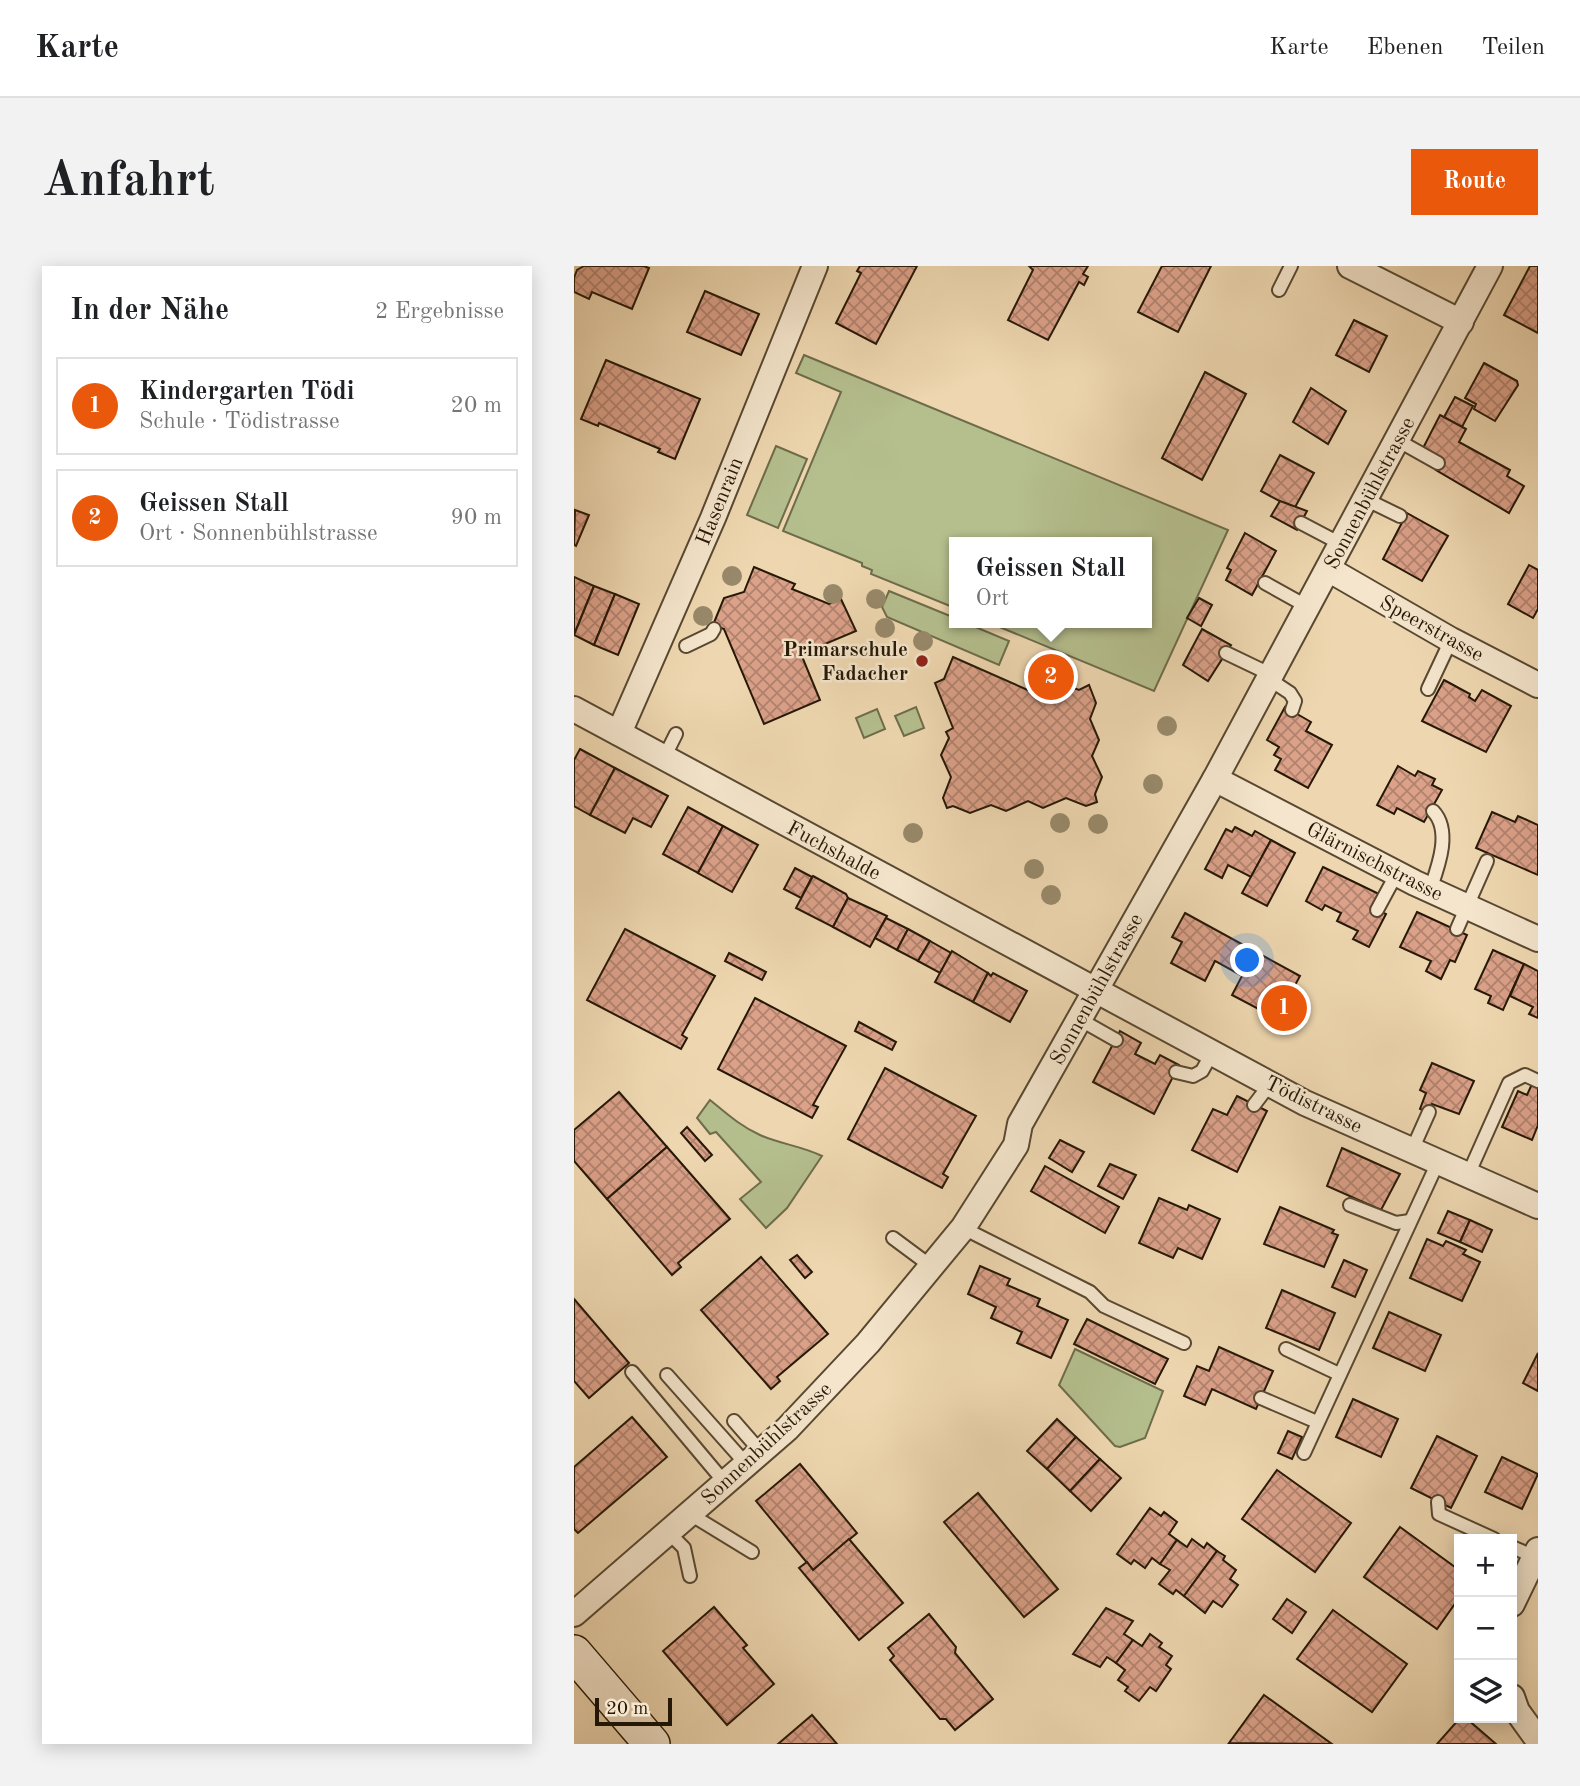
<!DOCTYPE html>
<html lang="de">
<head>
<meta charset="utf-8">
<style>
	body { margin:0; font-family:"Old Standard TT",serif; background:#f2f2f2; color:#202124 }
	.controls { position:absolute; right:21px; bottom:21px; display:grid; overflow:hidden; border-radius:0px; box-shadow:0 4px 18px #0003 }
	.controls button { width:63px; height:63px; display:grid; place-items:center; padding:0; border:0; border-bottom:2px solid #e0e0e0; background:#fff; color:#202124; font:35px sans-serif }
	.scale { position:absolute; left:21px; bottom:18px; width:77px; box-sizing:border-box; padding-left:7px; border:4px solid #261807; border-top:0; font-size:19px; line-height:24px; white-space:nowrap; color:#261807; -webkit-text-stroke:5px #f4e5cc; paint-order:stroke }
	.you { position:absolute; left:674px; top:695px; width:24px; height:24px; margin:-18px; border:5px solid #fff; border-radius:50%; background:#1a73e8; box-shadow:0 0 0 10px #1a73e833 }
	.badge { display:grid; place-items:center; width:46px; height:46px; border-radius:50%; background:#ea580c; color:#fff; font-size:23px; font-weight:700 }
	.pin { position:absolute; translate:-50% -50%; border:4px solid #fff; box-shadow:0 2px 7px #0006 }
	.popup { position:absolute; left:375px; top:271px; width:203px; height:91px; box-sizing:border-box; display:grid; place-content:center; border-radius:0px; background:#fff; filter:drop-shadow(0 2px 5px #0005); font-size:23px; white-space:nowrap; color:#757577 }
	.popup b { font-size:26px; color:#202124 }
	.popup::after { content:''; position:absolute; left:50%; top:100%; margin-left:-14px; border:14px solid transparent; border-top-color:#fff }
	.list { margin:0; padding:0; list-style:none }
	h2 { display:flex; justify-content:space-between; align-items:center; height:91px; margin:0; padding:0 28px; font-size:30px }
	h2 small { font-size:23px; font-weight:400; color:#757577 }
	.list li { display:grid; grid-template-columns:46px 1fr auto; gap:21px; align-items:center; box-sizing:border-box; height:98px; margin:0 14px 14px; padding:0 14px; border:2px solid #e0e0e0; border-radius:0px }
	.list b { display:block; font-size:26px; white-space:nowrap }
	.list p { margin:0; font-size:23px; white-space:nowrap; color:#757577 }
	.list em { font-size:23px; font-style:normal; color:#757577 }
	.icon { flex:none; width:38px; height:38px; fill:none; stroke:currentColor; stroke-width:2; stroke-linecap:round; stroke-linejoin:round }
	.map { position:relative; flex:none; width:964px; height:1478px; overflow:hidden; border-radius:0px }
	header { display:flex; align-items:center; gap:42px; box-sizing:border-box; height:98px; padding:0 35px; background:#fff; border-bottom:2px solid #e0e0e0 }
	header strong { font-size:33px }
	nav { display:flex; gap:38px; margin-inline-start:auto; font-size:24px }
	.intro { display:flex; align-items:center; justify-content:space-between; box-sizing:border-box; height:168px; padding:0 42px }
	h1 { margin:0; font-size:49px }
	.button { padding:18px 32px; border-radius:0px; background:#ea580c; color:#fff; font-size:24px; font-weight:700 }
	main { display:flex; gap:42px; padding:0 42px }
	aside { flex:1; background:#fff; border-radius:0px; box-shadow:0 4px 18px #0003 }
	.map>svg:first-child { display:block }
	.green { fill:#b5bf8e; stroke:#6e6c4a; stroke-width:2 }
	.building { fill:url(#building-cross-hatch); stroke:#261807; stroke-width:2 }
	.lines { fill:none; stroke-linecap:round; stroke-linejoin:round }
	.lane-casing { stroke:#584831; stroke-width:16 }
	.street-casing { stroke:#584831; stroke-width:28 }
	.secondary-casing { stroke:#261807; stroke-width:38 }
	.lane { stroke:#f4e5cc; stroke-width:12 }
	.street { stroke:#f4e5cc; stroke-width:24 }
	.secondary { stroke:#f4e5cc; stroke-width:35 }
	.tree { fill:#98896a }
	.poi-dot { fill:#8f2418; stroke:#f4e5cc; stroke-width:2.5 }
	.labels { text-anchor:middle; stroke-width:5; stroke-linejoin:round; paint-order:stroke }
	.street-label { font-size:21px; fill:#261807; stroke:#f4e5cc }
	.poi-label { font-size:21px; font-weight:bold; fill:#261807; stroke:#f4e5cc; text-anchor:end }
</style>
</head>
<body>
<header>
<strong>Karte</strong>
<nav><a>Karte</a><a>Ebenen</a><a>Teilen</a></nav>
</header>
<div class="intro"><h1>Anfahrt</h1><a class="button">Route</a></div>
<main>
<aside>
<h2>In der Nähe<small>2 Ergebnisse</small></h2>
<ul class="list">
<li><span class="badge">1</span><div><b>Kindergarten Tödi</b><p>Schule · Tödistrasse</p></div><em>20 m</em></li>
<li><span class="badge">2</span><div><b>Geissen Stall</b><p>Ort · Sonnenbühlstrasse</p></div><em>90 m</em></li>
</ul>
</aside>
<div class="map">
<svg width="964" height="1478" viewBox="0 0 964 1478">
	<defs>
		<pattern id="building-cross-hatch" width="8" height="8" patternUnits="userSpaceOnUse" patternTransform="scale(1.75)"><rect width="8" height="8" fill="#dba189"/><path d="M0 0l8 8M0 8l8-8" fill="none" stroke="#b1826e"/></pattern>
	</defs>
	<rect width="100%" height="100%" fill="#eed7b0"/>
	<filter id="stains"><feTurbulence type="fractalNoise" baseFrequency=".00286" numOctaves="4"/><feColorMatrix values="0 0 0 0 .2 0 0 0 0 .09 0 0 0 0 .02 0 0 0 .5 -.17"/></filter>
	<radialGradient id="worn" r=".72"><stop offset=".6" stop-color="#630" stop-opacity="0"/><stop offset="1" stop-color="#630" stop-opacity=".3"/></radialGradient>
	<g class="green">
		<path d="M230,89L654,264L580,425L416,357H573V276H381V342L297,308L298,304L288,300V297L209,265L267,126L222,107Z"/>
		<path d="M202,180L233,193L204,262L173,249Z"/>
		<path d="M315,325L381,352V357H392L435,375L425,399L313,351L308,341Z"/>
		<path d="M342,441L350,462L330,470L321,450Z"/>
		<path d="M303,443L311,463L290,472L282,452Z"/>
		<path d="M136,834C152,847 166,860 186,869C206,878 228,880 248,890L213,942L192,962L166,933L187,916L142,866L136,868L123,852Z"/>
		<path d="M501,1083L589,1125L571,1172L546,1181L541,1180L485,1119Z"/>
	</g>
	<g class="building">
		<path d="M10,0H70L75,2L58,43L18,26L15,33L0,26V12L3,4Z"/>
		<path d="M286,0H343L302,78L262,57L287,7L283,5Z"/>
		<path d="M514,0L509,8L514,11L510,19L505,16L474,74L434,54L459,4L455,0Z"/>
		<path d="M588,0H637L604,66L564,46Z"/>
		<path d="M956,0H964V67L930,49Z"/>
		<path d="M131,25L185,48L167,89L113,66Z"/>
		<path d="M780,54L813,70L795,106L762,89Z"/>
		<path d="M32,94L126,133L101,193L84,186L86,183L25,157L24,160L7,153Z"/>
		<path d="M910,97L943,115L944,119L921,155L900,143L902,138L891,132Z"/>
		<path d="M631,106L672,128L628,214L588,192Z"/>
		<path d="M737,122L772,145L754,178L719,156Z"/>
		<path d="M881,131L899,140L888,161L870,151Z"/>
		<path d="M866,149L892,163L885,176L936,204L933,210L950,220L935,247L862,204L867,194L848,184Z"/>
		<path d="M706,189L740,207L720,243L687,225Z"/>
		<path d="M706,235L733,245L723,264L697,250Z"/>
		<path d="M1,244L15,249L2,280L0,279Z"/>
		<path d="M833,247L874,270L848,315L809,293Z"/>
		<path d="M671,267L702,285L678,329L652,314L657,304L653,302Z"/>
		<path d="M955,299L964,304V343L959,352L934,338Z"/>
		<path d="M180,301L221,318L218,323L255,338L267,333L282,365L227,388L246,434L190,458L150,363L139,359L150,332L170,326Z"/>
		<path d="M0,311L20,320L0,369Z"/>
		<path d="M20,320L41,328L20,379L0,369Z"/>
		<path d="M41,328L65,338L44,389L20,379Z"/>
		<path d="M625,332L638,339L627,360L613,352Z"/>
		<path d="M628,363L657,379L634,415L609,399Z"/>
		<path d="M379,391L481,436L489,418L505,424L515,419L522,437L516,453L525,474L518,490L528,511L521,528L523,536L512,540L492,532L469,542L454,535L432,545L417,539L396,547L379,540L373,542L369,532L377,511L367,489L375,472L372,466L379,462L361,417L370,413Z"/>
		<path d="M480,397L490,409L475,423L465,413Z"/>
		<path d="M870,414L896,428L895,431L901,435L908,424L937,440L912,486L848,455Z"/>
		<path d="M711,441L737,456L732,465L758,479L734,522L701,504L707,493L700,489L705,481L693,474Z"/>
		<path d="M6,483L41,502L16,549L0,540V494Z"/>
		<path d="M824,500L841,510L844,505L861,513L858,519L868,524L850,556L823,542L820,548L803,539Z"/>
		<path d="M41,502L94,530L77,561L59,552L51,567L16,549Z"/>
		<path d="M114,541L149,560L124,607L89,588Z"/>
		<path d="M918,546L941,556L944,550L964,559V609L902,582Z"/>
		<path d="M149,560L184,579L158,626L124,607Z"/>
		<path d="M661,561L678,570L681,565L697,574L677,611L654,599L648,612L631,603L652,563L658,566Z"/>
		<path d="M697,574L721,587L693,640L668,627Z"/>
		<path d="M749,601L805,628L798,642L812,648L795,681L779,673L784,665L763,655L767,647L751,639L748,644L732,635Z"/>
		<path d="M221,602L238,611L227,632L210,623Z"/>
		<path d="M239,610L272,628L274,632L259,661L222,642Z"/>
		<path d="M274,632L313,650L296,681L259,661Z"/>
		<path d="M843,646L893,669L881,696L876,694L867,713L852,705L857,695L826,681Z"/>
		<path d="M611,647L726,710L713,734L702,728L692,747L658,729L668,710L641,695L631,715L597,697L608,676L598,671Z"/>
		<path d="M312,652L334,663L323,684L301,672Z"/>
		<path d="M51,663L141,710L108,769L113,772L107,783L13,734Z"/>
		<path d="M334,663L356,675L344,695L323,684Z"/>
		<path d="M356,675L377,687L366,707L344,695Z"/>
		<path d="M919,684L950,698L929,744L914,737L917,730L901,723Z"/>
		<path d="M378,685L414,707L399,736L361,716Z"/>
		<path d="M155,687L192,706L188,714L151,695Z"/>
		<path d="M950,698L964,705V752L955,748L959,741L936,730Z"/>
		<path d="M414,707L417,710L419,707L453,725L436,756L399,736Z"/>
		<path d="M181,732L272,780L239,839L244,841L238,852L144,803Z"/>
		<path d="M285,756L322,776L318,784L281,765Z"/>
		<path d="M546,765L567,777L561,788L581,798L586,789L605,799L580,848L519,816Z"/>
		<path d="M858,797L900,815L885,848L858,838L854,846L846,843L852,827L846,824Z"/>
		<path d="M311,802L402,850L369,908L374,911L368,922L274,873Z"/>
		<path d="M958,818L964,820V859L958,874L928,861L944,825L953,829Z"/>
		<path d="M45,826L93,881L33,933L0,895V864Z"/>
		<path d="M663,830L693,845L663,906L618,884L639,843L653,849Z"/>
		<path d="M113,861L138,889L131,895L107,867Z"/>
		<path d="M486,874L510,886L498,906L475,892Z"/>
		<path d="M93,881L156,953L104,997L107,1001L98,1009L33,933Z"/>
		<path d="M768,882L826,908L807,944L753,920Z"/>
		<path d="M536,898L562,909L549,933L524,920Z"/>
		<path d="M471,900L545,941L531,967L457,925Z"/>
		<path d="M585,932L613,944L615,939L646,953L628,993L604,982L599,992L565,977Z"/>
		<path d="M706,941L760,964L758,967L764,969L750,1001L690,978Z"/>
		<path d="M874,945L896,954L886,976L864,967Z"/>
		<path d="M896,954L918,964L908,986L886,976Z"/>
		<path d="M853,973L869,980L872,975L892,984L889,988L906,996L888,1035L836,1012Z"/>
		<path d="M223,989L238,1006L231,1012L216,994Z"/>
		<path d="M187,991L254,1068L203,1111L206,1115L197,1123L127,1044Z"/>
		<path d="M770,994L793,1004L781,1031L758,1021Z"/>
		<path d="M406,1000L436,1013L433,1019L466,1033L463,1040L494,1054L477,1092L443,1077L448,1066L417,1052L422,1041L394,1028Z"/>
		<path d="M708,1024L761,1047L745,1084L692,1062Z"/>
		<path d="M0,1033L55,1097L15,1132L0,1115Z"/>
		<path d="M815,1046L867,1069L851,1105L799,1082Z"/>
		<path d="M513,1053L594,1093L581,1118L500,1078Z"/>
		<path d="M645,1081L699,1105L682,1143L638,1123L631,1139L610,1130L623,1100L635,1105Z"/>
		<path d="M964,1087V1125L949,1117Z"/>
		<path d="M779,1133L824,1153L807,1191L762,1171Z"/>
		<path d="M58,1151L93,1191L4,1267L0,1263V1201Z"/>
		<path d="M483,1153L502,1171L473,1203L453,1185Z"/>
		<path d="M714,1165L728,1171L718,1193L704,1187Z"/>
		<path d="M863,1170L903,1190L877,1242L837,1222Z"/>
		<path d="M502,1171L526,1193L496,1225L473,1203Z"/>
		<path d="M928,1191L964,1208L948,1243L911,1226Z"/>
		<path d="M526,1193L547,1212L517,1245L496,1225Z"/>
		<path d="M226,1198L283,1267L239,1304L182,1235Z"/>
		<path d="M703,1204L777,1257L741,1306L668,1253Z"/>
		<path d="M404,1227L484,1323L450,1351L370,1256Z"/>
		<path d="M576,1242L587,1250L590,1246L603,1256L595,1268L603,1274L586,1298L578,1292L571,1302L560,1294L557,1298L543,1288Z"/>
		<path d="M826,1261L885,1304V1332L863,1363L790,1311Z"/>
		<path d="M275,1273L329,1337L285,1374L225,1302L233,1296L239,1304Z"/>
		<path d="M618,1273L630,1282L633,1277L643,1285L610,1330L602,1324L599,1328L585,1318L596,1304L586,1298L603,1274L613,1281Z"/>
		<path d="M643,1285L651,1290L649,1294L662,1304L656,1313L664,1319L648,1341L639,1335L631,1347L610,1330Z"/>
		<path d="M713,1333L732,1346L718,1367L699,1353Z"/>
		<path d="M140,1341L173,1379L169,1382L200,1418L153,1459L89,1385Z"/>
		<path d="M532,1342L559,1355L550,1368L559,1374L542,1397L533,1391L526,1401L499,1388Z"/>
		<path d="M759,1344L833,1398L798,1446L723,1393Z"/>
		<path d="M355,1348L382,1381L381,1387L419,1433L381,1464L372,1453H366L316,1394L320,1390L314,1382Z"/>
		<path d="M576,1368L588,1377L585,1381L598,1390L592,1399L597,1403L582,1425L576,1421L565,1435L551,1425L554,1421L544,1414L551,1404L542,1397L559,1374L568,1380Z"/>
		<path d="M690,1429L758,1478L655,1477Z"/>
		<path d="M238,1449L263,1478H204Z"/>
		<path d="M886,1452H892L922,1478H863Z"/>
	</g>
	<g class="lines">
		<defs>
			<g id="lane">
				<path d="M705,24L717,0"/>
				<path d="M823,174L864,197"/>
				<path d="M791,233L826,250"/>
				<path d="M727,257L767,278"/>
				<path d="M691,317L734,341"/>
				<path d="M112,380L137,368L140,363"/>
				<path d="M652,387L698,409"/>
				<path d="M695,413L716,427L721,435L718,444"/>
				<path d="M854,423L877,374"/>
				<path d="M90,492L102,468"/>
				<path d="M856,624C864,601 878,565 859,545"/>
				<path d="M803,644L823,607"/>
				<path d="M883,663L913,595"/>
				<path d="M505,753L542,774"/>
				<path d="M602,806L619,810L628,805L638,787"/>
				<path d="M680,839L696,818"/>
				<path d="M838,884L855,846"/>
				<path d="M894,909L935,817L951,809L964,815"/>
				<path d="M776,939L822,957L836,955"/>
				<path d="M389,962L516,1026L530,1040L610,1077"/>
				<path d="M319,972L358,1001"/>
				<path d="M712,1083L765,1108"/>
				<path d="M58,1106L152,1218"/>
				<path d="M93,1109L173,1199"/>
				<path d="M687,1132L743,1156"/>
				<path d="M160,1155L187,1186"/>
				<path d="M730,1187L864,896"/>
				<path d="M864,1236L865,1248L920,1273"/>
				<path d="M116,1248L178,1286"/>
				<path d="M95,1267L110,1282L116,1310"/>
				<path d="M938,1281L961,1291"/>
			</g>
			<g id="street">
				<path d="M776,0L887,56"/>
				<path d="M754,303L877,374L964,419"/>
				<path d="M0,443L731,837L964,940"/>
				<path d="M45,467L139,252L241,0"/>
				<path d="M641,513L841,617L964,673"/>
				<path d="M938,1338L964,1284"/>
				<path d="M0,1348L213,1163L294,1077L389,962L442,879L446,858L641,513L916,0"/>
				<path d="M938,1431L943,1445L964,1474"/>
			</g>
			<path id="secondary" d="M0,1387L78,1478"/>
		</defs>
		<use href="#lane" class="lane-casing"/>
		<use href="#street" class="street-casing"/>
		<use href="#secondary" class="secondary-casing"/>
		<use href="#lane" class="lane"/>
		<use href="#street" class="street"/>
		<use href="#secondary" class="secondary"/>
	</g>
	<g class="tree">
		<circle cx="158" cy="310" r="10"/>
		<circle cx="259" cy="328" r="10"/>
		<circle cx="302" cy="333" r="10"/>
		<circle cx="129" cy="350" r="10"/>
		<circle cx="311" cy="362" r="10"/>
		<circle cx="349" cy="375" r="10"/>
		<circle cx="593" cy="460" r="10"/>
		<circle cx="579" cy="518" r="10"/>
		<circle cx="486" cy="557" r="10"/>
		<circle cx="524" cy="558" r="10"/>
		<circle cx="339" cy="567" r="10"/>
		<circle cx="460" cy="603" r="10"/>
		<circle cx="477" cy="629" r="10"/>
	</g>
	<circle class="poi-dot" cx="348" cy="395" r="7"/>
	<g class="labels">
		<g class="street-label">
			<text transform="translate(795 227) rotate(-62)" y="7">Sonnenbühlstrasse</text>
			<text transform="translate(145 235) rotate(-68)" y="7">Hasenrain</text>
			<text transform="translate(858 362) rotate(29)" y="7">Speerstrasse</text>
			<text transform="translate(260 584) rotate(28)" y="7">Fuchshalde</text>
			<text transform="translate(801 595) rotate(27)" y="7">Glärnischstrasse</text>
			<text transform="translate(522 723) rotate(-61)" y="7">Sonnenbühlstrasse</text>
			<text transform="translate(740 838) rotate(26)" y="7">Tödistrasse</text>
			<text transform="translate(192 1177) rotate(-43)" y="7">Sonnenbühlstrasse</text>
		</g>
		<g class="poi-label">
			<text x="334" y="390">Primarschule<tspan x="334" dy="24">Fadacher</tspan></text>
		</g>
	</g>
	<rect width="100%" height="100%" filter="url(#stains)"/>
	<rect width="100%" height="100%" fill="url(#worn)"/>
</svg>
<div class="controls">
<button>+</button>
<button>−</button>
<button><svg class="icon" aria-label="layers" viewBox="0 0 24 24"><path d="M12 4l9 5-9 5-9-5zM3 14l9 5 9-5"/></svg></button>
</div>
<div class="scale">20 m</div>
<div class="you"></div>
<div class="pin badge" style="left:710px;top:742px">1</div>
<div class="pin badge" style="left:477px;top:411px">2</div>
<div class="popup"><b>Geissen Stall</b>Ort</div>
</div>
</main>
</body>
</html>
